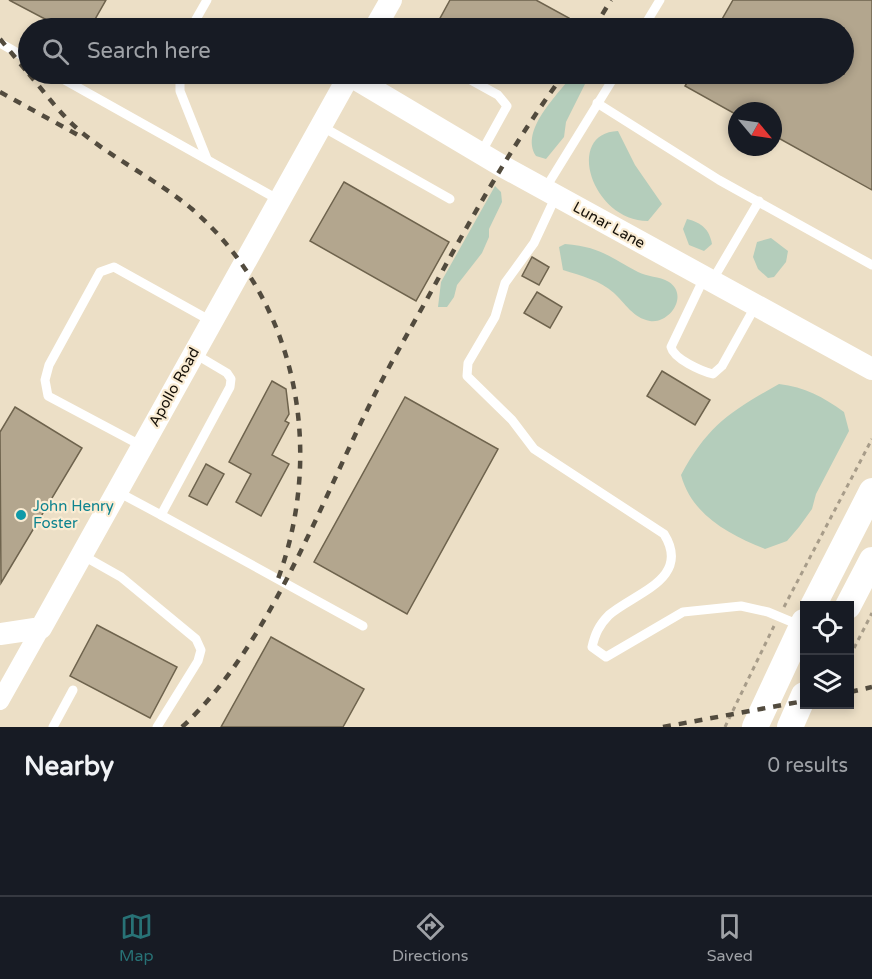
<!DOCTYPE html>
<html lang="en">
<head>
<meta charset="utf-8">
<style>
	body { margin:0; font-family:"Varela Round",sans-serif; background:#20242c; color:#f1f3f6 }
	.controls { position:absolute; right:18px; bottom:18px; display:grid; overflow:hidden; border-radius:0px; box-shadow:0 3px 9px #0003 }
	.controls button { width:54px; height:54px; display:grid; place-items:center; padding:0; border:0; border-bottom:2px solid #363941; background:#171b24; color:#f1f3f6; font:30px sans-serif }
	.compass { position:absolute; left:728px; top:102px; width:54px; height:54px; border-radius:50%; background:#171b24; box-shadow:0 3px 9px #0003; rotate:119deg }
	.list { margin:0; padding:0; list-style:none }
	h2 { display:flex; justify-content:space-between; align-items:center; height:78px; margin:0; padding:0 24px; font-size:26px }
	h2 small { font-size:20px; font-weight:400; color:#9ea1a6 }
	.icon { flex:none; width:33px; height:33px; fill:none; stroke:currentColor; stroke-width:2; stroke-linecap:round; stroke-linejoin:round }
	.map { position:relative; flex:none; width:872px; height:727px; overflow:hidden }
	.search { position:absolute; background:#171b24; box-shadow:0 3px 9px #0003; left:18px; right:18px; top:18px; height:66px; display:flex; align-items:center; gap:15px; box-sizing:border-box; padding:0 21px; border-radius:33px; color:#9ea1a6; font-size:22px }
	.sheet { height:168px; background:#171b24 }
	nav { display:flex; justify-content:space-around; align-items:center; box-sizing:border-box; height:84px; border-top:2px solid #363941; background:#171b24; font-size:16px; color:#9ea1a6 }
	nav a { display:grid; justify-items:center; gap:3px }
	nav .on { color:#287276 }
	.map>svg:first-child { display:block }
	.green { fill:#b4cdbb }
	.building { fill:#b3a68e; stroke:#6e634d; stroke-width:1.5 }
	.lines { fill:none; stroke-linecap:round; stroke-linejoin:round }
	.path { stroke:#a79c89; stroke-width:3; stroke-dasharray:4.5 4.5; stroke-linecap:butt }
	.service { stroke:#fff; stroke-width:9 }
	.minor { stroke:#fff; stroke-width:18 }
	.tertiary { stroke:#fff; stroke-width:22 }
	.secondary { stroke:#fff; stroke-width:26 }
	.rail { stroke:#524b3e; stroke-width:4.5; stroke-dasharray:8 8; stroke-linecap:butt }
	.culture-dot { fill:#0f9aa8; stroke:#faecd3; stroke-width:2 }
	.labels { text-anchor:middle; stroke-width:4.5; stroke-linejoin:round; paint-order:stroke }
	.street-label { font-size:15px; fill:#151008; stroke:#faecd3 }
	.culture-label { font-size:15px; fill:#0d838f; stroke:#faecd3; text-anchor:start }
</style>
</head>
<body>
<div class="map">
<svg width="872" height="727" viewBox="0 0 872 727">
	<rect width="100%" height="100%" fill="#ecdfc6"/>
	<g class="green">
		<path d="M573,74H590L566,122L564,137L546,159L536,156C519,130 559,94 573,74Z"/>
		<path d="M618,131L635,165L662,204L648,221C592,221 564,133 618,131Z"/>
		<path d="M495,186L501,192L502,202L489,229V237L482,253L457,285L454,297L447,307H438L441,282Z"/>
		<path d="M687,219C702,223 709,229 712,244L704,251L689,245L683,229Z"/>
		<path d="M771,238L788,251L786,262L774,277L768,278L758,269L753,257L757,242Z"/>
		<path d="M565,244C601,247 609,257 638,272C647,277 659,276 669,282C689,295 670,324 650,321C633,318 625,303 614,293C599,280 582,276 563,270L559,247Z"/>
		<path d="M779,384C805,387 823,397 844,412L849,431L816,494L812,509L799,527L787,541L765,549C728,534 692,515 681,475C708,425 731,411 779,384Z"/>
	</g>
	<g class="building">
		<path d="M9,0H106L90,28H62Z"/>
		<path d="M450,0H536L569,18L564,28H450L438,22Z"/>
		<path d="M733,0H872V190L773,135V111H737V115L685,86L692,74H844V28H717Z"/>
		<path d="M344,182L449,242L416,301L310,241Z"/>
		<path d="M532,257L549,267L539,285L522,276Z"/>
		<path d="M537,292L562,307L550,328L524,313Z"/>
		<path d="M662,371L710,400L695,425L647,396Z"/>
		<path d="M272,381L286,389L289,414L285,421L289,423L272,455L289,464L261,516L236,502L251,474L229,462Z"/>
		<path d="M405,397L498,449L407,614L314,562Z"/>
		<path d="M15,407L82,448L1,583L0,432Z"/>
		<path d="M206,464L224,474L207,505L189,496Z"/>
		<path d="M97,625L177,667L150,718L70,676Z"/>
		<path d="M271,637L364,689L343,727H221Z"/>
	</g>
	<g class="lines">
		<g class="path">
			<path d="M784,607L872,439"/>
			<path d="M850,656L872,613"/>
			<path d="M725,727L774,626"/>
		</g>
		<g class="service">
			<path d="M191,28L207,0"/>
			<path d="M643,28L660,0"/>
			<path d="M0,43L28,59"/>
			<path d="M54,74L279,200"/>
			<path d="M180,74V91L207,159"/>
			<path d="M460,74L498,95L507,106L481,153"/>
			<path d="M597,103L719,180L872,265"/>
			<path d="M321,126L450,199"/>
			<path d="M545,189L616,74"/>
			<path d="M556,196L534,243L505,283L495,317L468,363L467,376L512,420L534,449L664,534C692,579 634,593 609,615C599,625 595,634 592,647L606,657L683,612L741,606L768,612L799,625"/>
			<path d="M704,278L671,347C674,359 701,371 713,374L722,366L756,305"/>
			<path d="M712,281L759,201"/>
			<path d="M142,446L48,396L45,380L49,365L100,272L114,267L211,321"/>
			<path d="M118,492L161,515L230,387L231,379L227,373L195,354"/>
			<path d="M161,515L363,626"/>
			<path d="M82,555L121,577L196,639L201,650L198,661L157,727"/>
			<path d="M53,727L73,690"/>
		</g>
		<path class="minor" d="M0,701L41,628"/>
		<g class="tertiary">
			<path d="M375,28L391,0"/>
			<path d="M349,75L502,166L872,369"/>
			<path d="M0,634L41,628L350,74"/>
		</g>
		<g class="secondary">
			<path d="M813,606L872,491"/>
			<path d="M848,606L872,560"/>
			<path d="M755,727L804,622"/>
			<path d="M790,727L804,695"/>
		</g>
		<g class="rail">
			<path d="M594,28L611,0"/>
			<path d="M0,39L28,73"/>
			<path d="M29,74C45,93 61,115 80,131C115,160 157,180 192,209C298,301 325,451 278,579"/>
			<path d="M0,92L78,135"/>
			<path d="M850,692L872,687"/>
			<path d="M182,727C271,645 322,498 377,390C396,353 418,316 438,279C477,208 516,139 564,74"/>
			<path d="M663,727L804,701"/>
		</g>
	</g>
	<circle class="culture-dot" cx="21" cy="515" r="6"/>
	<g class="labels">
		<g class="street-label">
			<text transform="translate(609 225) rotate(29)" y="5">Lunar Lane</text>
			<text transform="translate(174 387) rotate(-61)" y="5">Apollo Road</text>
		</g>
		<g class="culture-label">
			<text x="33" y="511">John Henry<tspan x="33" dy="17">Foster</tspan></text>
		</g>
	</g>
</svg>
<div class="controls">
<button><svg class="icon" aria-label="locate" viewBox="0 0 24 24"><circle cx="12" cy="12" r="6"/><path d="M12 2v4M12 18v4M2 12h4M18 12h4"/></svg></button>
<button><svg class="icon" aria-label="layers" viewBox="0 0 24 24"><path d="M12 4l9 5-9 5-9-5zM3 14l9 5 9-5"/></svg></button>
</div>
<svg class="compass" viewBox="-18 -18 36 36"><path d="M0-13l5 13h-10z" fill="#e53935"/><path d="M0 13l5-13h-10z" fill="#9ea1a6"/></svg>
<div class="search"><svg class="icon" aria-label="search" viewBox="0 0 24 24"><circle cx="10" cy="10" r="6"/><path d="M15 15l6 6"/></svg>Search here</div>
</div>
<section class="sheet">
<h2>Nearby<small>0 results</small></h2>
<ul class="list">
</ul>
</section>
<nav>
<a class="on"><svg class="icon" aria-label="map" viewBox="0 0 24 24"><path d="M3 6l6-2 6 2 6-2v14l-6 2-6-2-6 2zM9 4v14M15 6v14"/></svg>Map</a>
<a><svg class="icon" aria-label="directions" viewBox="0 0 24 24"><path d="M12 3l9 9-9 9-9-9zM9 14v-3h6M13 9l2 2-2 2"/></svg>Directions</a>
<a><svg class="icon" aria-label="saved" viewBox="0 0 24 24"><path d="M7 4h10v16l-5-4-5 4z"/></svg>Saved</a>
</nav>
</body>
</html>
